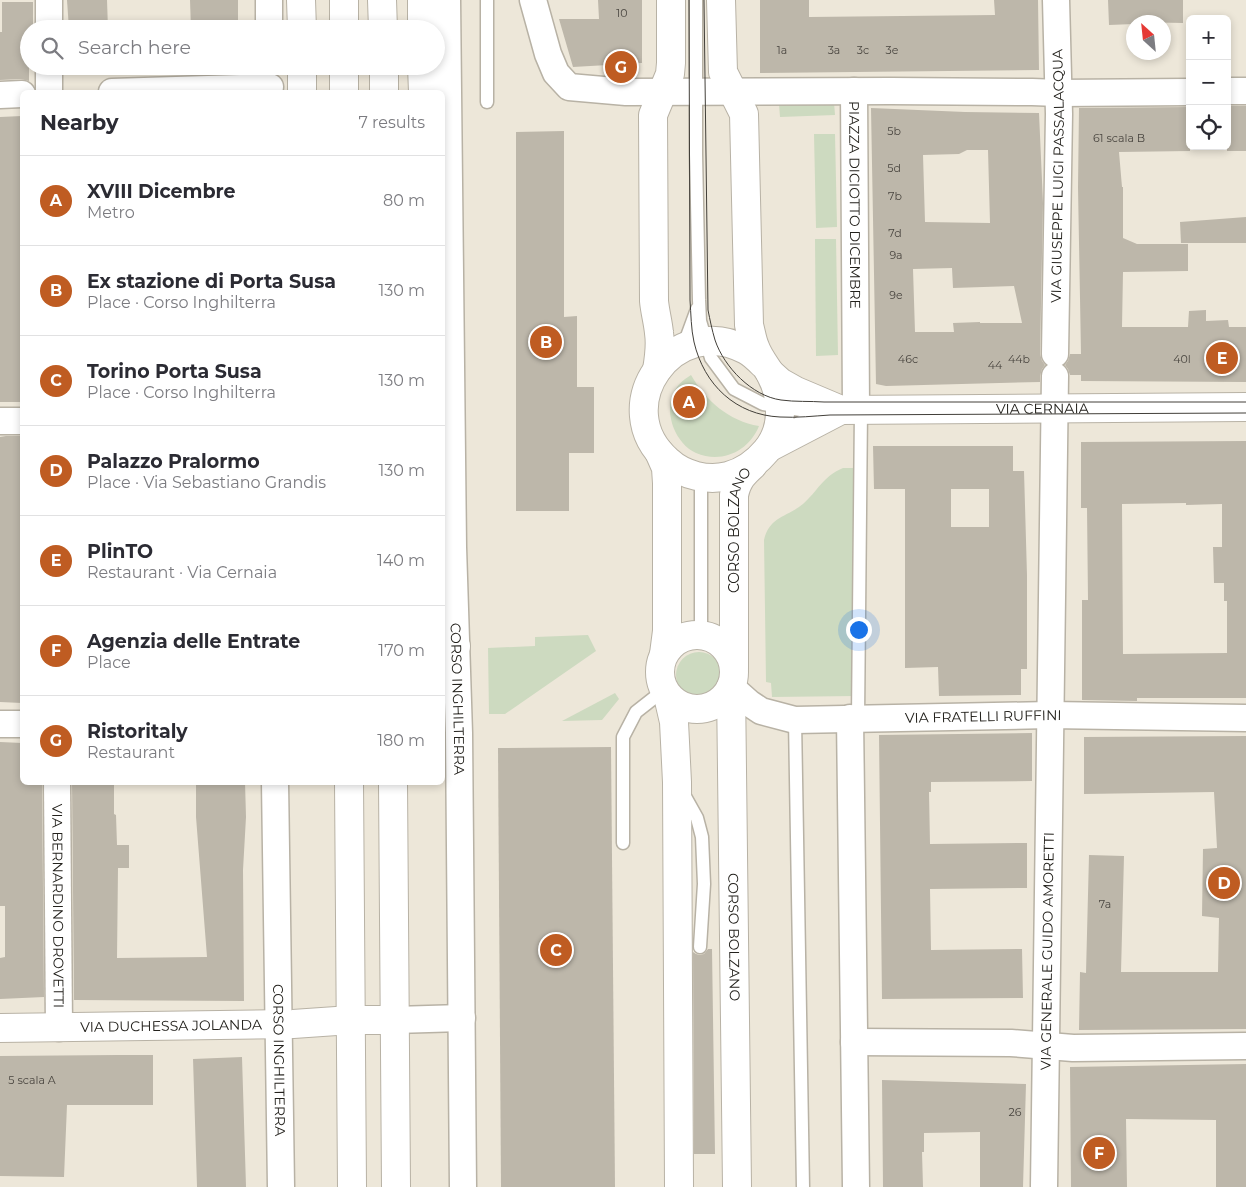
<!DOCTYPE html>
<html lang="en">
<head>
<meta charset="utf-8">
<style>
	body { margin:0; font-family:Montserrat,sans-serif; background:#f2f2f3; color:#2b2b33 }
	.controls { position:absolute; right:15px; top:15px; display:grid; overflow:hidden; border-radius:8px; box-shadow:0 2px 8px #0003 }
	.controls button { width:45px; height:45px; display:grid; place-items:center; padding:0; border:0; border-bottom:1px solid #e1e1e2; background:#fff; color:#2b2b33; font:25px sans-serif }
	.compass { position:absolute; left:1126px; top:15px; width:45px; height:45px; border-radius:50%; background:#fff; box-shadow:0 2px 8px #0003; rotate:333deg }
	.you { position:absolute; left:858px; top:629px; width:18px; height:18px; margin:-12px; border:4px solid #fff; border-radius:50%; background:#1a73e8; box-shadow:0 0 0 8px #1a73e833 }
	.badge { display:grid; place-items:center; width:32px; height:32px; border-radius:50%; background:#bf5c22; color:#fff; font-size:16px; font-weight:700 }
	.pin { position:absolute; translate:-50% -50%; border:2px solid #fff; box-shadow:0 1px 5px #0006 }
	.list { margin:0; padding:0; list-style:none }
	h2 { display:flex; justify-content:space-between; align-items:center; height:65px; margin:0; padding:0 20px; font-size:21px }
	h2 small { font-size:16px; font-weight:400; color:#7c7c81 }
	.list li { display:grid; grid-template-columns:32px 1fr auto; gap:15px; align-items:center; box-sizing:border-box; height:90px; padding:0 20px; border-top:1px solid #e1e1e2 }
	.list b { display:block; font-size:19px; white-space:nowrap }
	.list p { margin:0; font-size:16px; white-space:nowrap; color:#7c7c81 }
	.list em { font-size:16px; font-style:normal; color:#7c7c81 }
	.icon { flex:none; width:28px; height:28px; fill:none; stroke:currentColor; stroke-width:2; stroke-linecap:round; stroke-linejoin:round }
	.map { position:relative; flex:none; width:1246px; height:1187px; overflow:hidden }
	.search { position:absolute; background:#fff; box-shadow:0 2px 8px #0003; left:20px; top:20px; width:425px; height:55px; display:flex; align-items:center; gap:12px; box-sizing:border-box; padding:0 18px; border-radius:28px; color:#7c7c81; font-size:19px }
	.panel { position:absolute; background:#fff; box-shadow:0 2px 8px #0003; left:20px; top:90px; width:425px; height:695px; border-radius:8px }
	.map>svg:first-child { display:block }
	.green { fill:#cddac0 }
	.building { fill:#bdb7aa; fill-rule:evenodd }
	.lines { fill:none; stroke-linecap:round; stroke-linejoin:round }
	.lane-casing { stroke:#b8b2a5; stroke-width:15 }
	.street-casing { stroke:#b8b2a5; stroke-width:29 }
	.secondary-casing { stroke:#b8b2a5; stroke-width:30 }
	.primary-casing { stroke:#b8b2a5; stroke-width:30 }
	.lane { stroke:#fff; stroke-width:12 }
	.street { stroke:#fff; stroke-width:26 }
	.secondary { stroke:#fff; stroke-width:28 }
	.primary { stroke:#fff; stroke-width:28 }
	.tram { stroke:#423f39; stroke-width:1 }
	.labels { text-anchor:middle; stroke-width:5; stroke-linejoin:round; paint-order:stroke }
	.number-label { font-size:11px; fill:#4a4640 }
	.street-label { font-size:14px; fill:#23211c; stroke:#faf4e6 }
</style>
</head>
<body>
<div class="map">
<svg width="1246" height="1187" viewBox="0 0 1246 1187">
	<rect width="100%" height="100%" fill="#ede7d9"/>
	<g class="green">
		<path d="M834,102L835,115L780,117L779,104Z"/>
		<path d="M814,134H835L837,227L816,228Z"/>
		<path d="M815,239H836L838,355L816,356Z"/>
		<path d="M691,375C706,401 729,421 759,426C749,451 722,464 696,453C676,444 664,414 673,394C677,385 683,380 691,375Z"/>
		<path d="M843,468H855L856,696L772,697L771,683L766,682L764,540C769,517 787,517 803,504C818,491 822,477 843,468Z"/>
		<path d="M588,635L596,651L505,714H489L488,648L535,646V637Z"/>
		<circle cx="699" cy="675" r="23"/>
		<path d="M615,693L619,699L602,720L562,721Z"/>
	</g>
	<g class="building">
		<path d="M67,0H107L108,29H69Z"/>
		<path d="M190,0H238V29H191Z"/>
		<path d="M598,0H642V63L573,67L559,19H599Z"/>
		<path d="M760,0H809V17L995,15L994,0H1038L1039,70L760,73Z"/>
		<path d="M1108,0H1183V23L1134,22V24L1109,25Z"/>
		<path d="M2,2H33V29H29V81L21,79L0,80V32H2Z"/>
		<rect x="1227" y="106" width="19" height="45"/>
		<path d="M1190,107V151L1119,152L1122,187H1123V238L1137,244H1188V271L1123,272L1122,327H1188L1189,311L1206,310V321L1228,320L1229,327H1246V382L1081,381V375H1070L1068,369L1065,365L1068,361L1070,354H1081L1078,187L1079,108Z"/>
		<path d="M871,108L965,112L1039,113L1043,203L1040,354L1042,361L1045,365L1042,369L1040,376V382L886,386L876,384ZM967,150H988L990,223L925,222L923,155L959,154ZM952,268L953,288L1014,286L1022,323H980V322L953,323L954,332H915L913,269Z"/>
		<path d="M22,116V402H0V117Z"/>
		<path d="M564,131V317L577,316V387H594V453H569V511H516V132Z"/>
		<path d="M1246,217V243H1181L1180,222Z"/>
		<path d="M6,436H22V703L0,702V437Z"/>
		<path d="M1246,441V698H1137V701L1082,700V600H1088L1087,508H1081V442ZM1186,503V505L1222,504V547H1213L1214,583H1224V601H1227V653L1123,654L1122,504Z"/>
		<path d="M873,446H1013V471H1024L1027,575V669H1021V695L939,696L938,667L905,668V489H874ZM951,489H989V527H951Z"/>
		<path d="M1032,733V781L931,782V792H929L930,844L1027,843V888L930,889L931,950L1022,949L1023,998L882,999L879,735Z"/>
		<path d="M1246,736V1029L1079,1030L1080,972L1086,973L1089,855L1124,856L1121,972H1218L1219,918L1202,916L1203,849L1217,848L1214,792L1084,794V737Z"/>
		<path d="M0,742L22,743V782H42L44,997L0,999V958L5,957V906H0Z"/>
		<path d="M611,747L615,1187H501L498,748Z"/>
		<path d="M72,782H114V814L116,815L117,845H129V868H118L117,958L207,957L196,817V782H245L246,817L243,870L244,1001L74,1000Z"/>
		<path d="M708,949H712L715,1154H694L693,952L696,954L700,955L704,954Z"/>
		<path d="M117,1055H153V1105H67L64,1177L0,1176V1056Z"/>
		<path d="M242,1057L246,1187H197L193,1059Z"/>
		<path d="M1246,1064V1187H1216V1120L1126,1119L1127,1187H1071L1070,1067Z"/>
		<path d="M882,1080L1026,1084L1023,1187H980V1132L924,1133V1152H922L923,1187H883Z"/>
	</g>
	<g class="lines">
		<defs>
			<g id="lane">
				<path d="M487,0V102"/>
				<path d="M696,0V154L699,300L700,321L711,358L734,389L763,404L801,410H822"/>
				<path d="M681,346L686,339L697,309"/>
				<path d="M701,635V477"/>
				<path d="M858,718L861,409"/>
				<path d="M795,720L803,1187"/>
				<path d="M683,793L697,818L702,837L704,884L700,947"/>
				<path d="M623,843V737L636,712L664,690"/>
			</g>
			<g id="street">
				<path d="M49,0V29"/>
				<path d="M269,0V29"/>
				<path id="s1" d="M447,0L453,547L459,733L463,1187"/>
				<path d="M533,0L548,54L556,73L569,87L626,92L891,91L1032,92L1058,93L1190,92"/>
				<path d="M49,66V92"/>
				<path id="s2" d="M854,91L856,409"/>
				<path d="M1227,91H1246"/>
				<path d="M112,92L270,87"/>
				<path d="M0,95L22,94"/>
				<path id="s3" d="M1055,354L1059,114L1056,0"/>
				<path d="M0,421H22"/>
				<path id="s4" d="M731,687L749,703L761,711L795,720L1050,715L1246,718"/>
				<path d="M850,718L856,1187"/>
				<path d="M0,724H22"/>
				<path id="s5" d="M57,782L59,1028"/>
				<path id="s6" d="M275,782L281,1187"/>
				<path d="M395,1020L462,1018"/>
				<path d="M854,1042L1011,1043L1073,1048L1246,1046"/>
				<path id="s7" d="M1044,1187L1055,376"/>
			</g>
			<g id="secondary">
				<path d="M721,0L723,72L744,114L749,325C751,332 752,340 755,347C758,356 765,365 770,373C783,397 785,429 766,451C756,463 743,472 728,476C708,481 684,476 668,461C606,407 674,311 746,350C752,353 758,359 763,364"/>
				<path d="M657,370C659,358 661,346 659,333C658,322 655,312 654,301L653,115L670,74L671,63V0"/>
				<path id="s8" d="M770,373L780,382L796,391L841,410L1246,407"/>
				<path d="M770,447L841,410"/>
				<path d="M659,452L666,468L667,483V631L664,654"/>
				<circle cx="697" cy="672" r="37"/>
				<path id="s9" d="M734,667V495C737,480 743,474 753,465"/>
				<path id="s10" d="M731,687L737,1187"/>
				<path d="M668,696L674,722L677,782L679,1187"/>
				<path id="s11" d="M0,1028L293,1024L351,1020H395"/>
			</g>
			<g id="primary">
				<path d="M301,0L302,29"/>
				<path d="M382,0L383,29"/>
				<path d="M422,0V29"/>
				<path d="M344,29V0"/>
				<path d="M302,66V92"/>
				<path d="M384,66V92"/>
				<path d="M422,66L423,92"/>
				<path d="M344,92V66"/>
				<path d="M442,667L456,646"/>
				<path d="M349,782L352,1187"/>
				<path d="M393,782L396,1187"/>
			</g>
		</defs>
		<use href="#lane" class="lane-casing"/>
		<use href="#street" class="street-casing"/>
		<use href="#secondary" class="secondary-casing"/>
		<use href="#primary" class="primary-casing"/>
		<use href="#lane" class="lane"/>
		<use href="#street" class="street"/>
		<use href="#secondary" class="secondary"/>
		<use href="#primary" class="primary"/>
		<g class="tram">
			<path d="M689,0L690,300C691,314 691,329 694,342C704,385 736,415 780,417C797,418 814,416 830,415L1246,413"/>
			<path d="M704,0L708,310C710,320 712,330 715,340C724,367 752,396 781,400C795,402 810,401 824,402H1246"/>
		</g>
	</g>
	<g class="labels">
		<g class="number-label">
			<text x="622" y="17">10</text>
			<text x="782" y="54">1a</text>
			<text x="834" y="54">3a</text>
			<text x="863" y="54">3c</text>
			<text x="892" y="54">3e</text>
			<text x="894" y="135">5b</text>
			<text x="1119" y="142">61 scala B</text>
			<text x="894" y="172">5d</text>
			<text x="895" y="200">7b</text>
			<text x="895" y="237">7d</text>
			<text x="896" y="259">9a</text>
			<text x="896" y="299">9e</text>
			<text x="908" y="363">46c</text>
			<text x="1019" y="363">44b</text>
			<text x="1182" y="363">40l</text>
			<text x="995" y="369">44</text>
			<text x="1105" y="908">7a</text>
			<text x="32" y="1084">5 scala A</text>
			<text x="1015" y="1116">26</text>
		</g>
		<g class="street-label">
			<text dy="5" stroke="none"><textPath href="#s3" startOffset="178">VIA GIUSEPPE LUIGI PASSALACQUA</textPath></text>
			<text dy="5" stroke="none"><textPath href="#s2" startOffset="114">PIAZZA DICIOTTO DICEMBRE</textPath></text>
			<text dy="5" stroke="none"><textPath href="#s8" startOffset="282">VIA CERNAIA</textPath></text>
			<text dy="5" stroke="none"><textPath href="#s9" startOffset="138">CORSO BOLZANO</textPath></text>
			<text dy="5" stroke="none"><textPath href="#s1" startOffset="699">CORSO INGHILTERRA</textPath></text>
			<text dy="5" stroke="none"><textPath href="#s4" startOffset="262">VIA FRATELLI RUFFINI</textPath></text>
			<text dy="5" stroke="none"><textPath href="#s5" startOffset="124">VIA BERNARDINO DROVETTI</textPath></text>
			<text dy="5" stroke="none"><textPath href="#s10" startOffset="250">CORSO BOLZANO</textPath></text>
			<text dy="5" stroke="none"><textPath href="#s7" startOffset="236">VIA GENERALE GUIDO AMORETTI</textPath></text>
			<text dy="5" stroke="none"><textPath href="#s11" startOffset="171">VIA DUCHESSA JOLANDA</textPath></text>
			<text dy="5" stroke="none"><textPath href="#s6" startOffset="278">CORSO INGHILTERRA</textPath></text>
		</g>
	</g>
</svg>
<div class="controls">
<button>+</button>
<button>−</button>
<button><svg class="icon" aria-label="locate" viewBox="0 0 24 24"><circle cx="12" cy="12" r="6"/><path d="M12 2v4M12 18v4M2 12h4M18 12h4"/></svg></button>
</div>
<svg class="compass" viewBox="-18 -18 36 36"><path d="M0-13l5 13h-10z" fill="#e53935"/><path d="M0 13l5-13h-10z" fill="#7c7c81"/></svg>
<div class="you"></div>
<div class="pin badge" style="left:689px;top:402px">A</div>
<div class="pin badge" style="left:546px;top:342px">B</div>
<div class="pin badge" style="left:556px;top:950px">C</div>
<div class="pin badge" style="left:1224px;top:883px">D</div>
<div class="pin badge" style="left:1222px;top:358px">E</div>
<div class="pin badge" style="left:1099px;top:1153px">F</div>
<div class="pin badge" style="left:621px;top:67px">G</div>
<div class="search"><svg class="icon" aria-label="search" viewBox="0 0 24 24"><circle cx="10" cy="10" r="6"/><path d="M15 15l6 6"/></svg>Search here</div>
<section class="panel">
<h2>Nearby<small>7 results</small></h2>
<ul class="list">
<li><span class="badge">A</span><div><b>XVIII Dicembre</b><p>Metro</p></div><em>80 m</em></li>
<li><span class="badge">B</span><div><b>Ex stazione di Porta Susa</b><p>Place · Corso Inghilterra</p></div><em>130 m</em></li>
<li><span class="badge">C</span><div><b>Torino Porta Susa</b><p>Place · Corso Inghilterra</p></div><em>130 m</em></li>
<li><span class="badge">D</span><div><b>Palazzo Pralormo</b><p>Place · Via Sebastiano Grandis</p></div><em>130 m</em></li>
<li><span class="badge">E</span><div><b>PlinTO</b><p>Restaurant · Via Cernaia</p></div><em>140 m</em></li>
<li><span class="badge">F</span><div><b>Agenzia delle Entrate</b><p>Place</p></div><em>170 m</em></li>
<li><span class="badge">G</span><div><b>Ristoritaly</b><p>Restaurant</p></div><em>180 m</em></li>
</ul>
</section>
</div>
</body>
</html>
